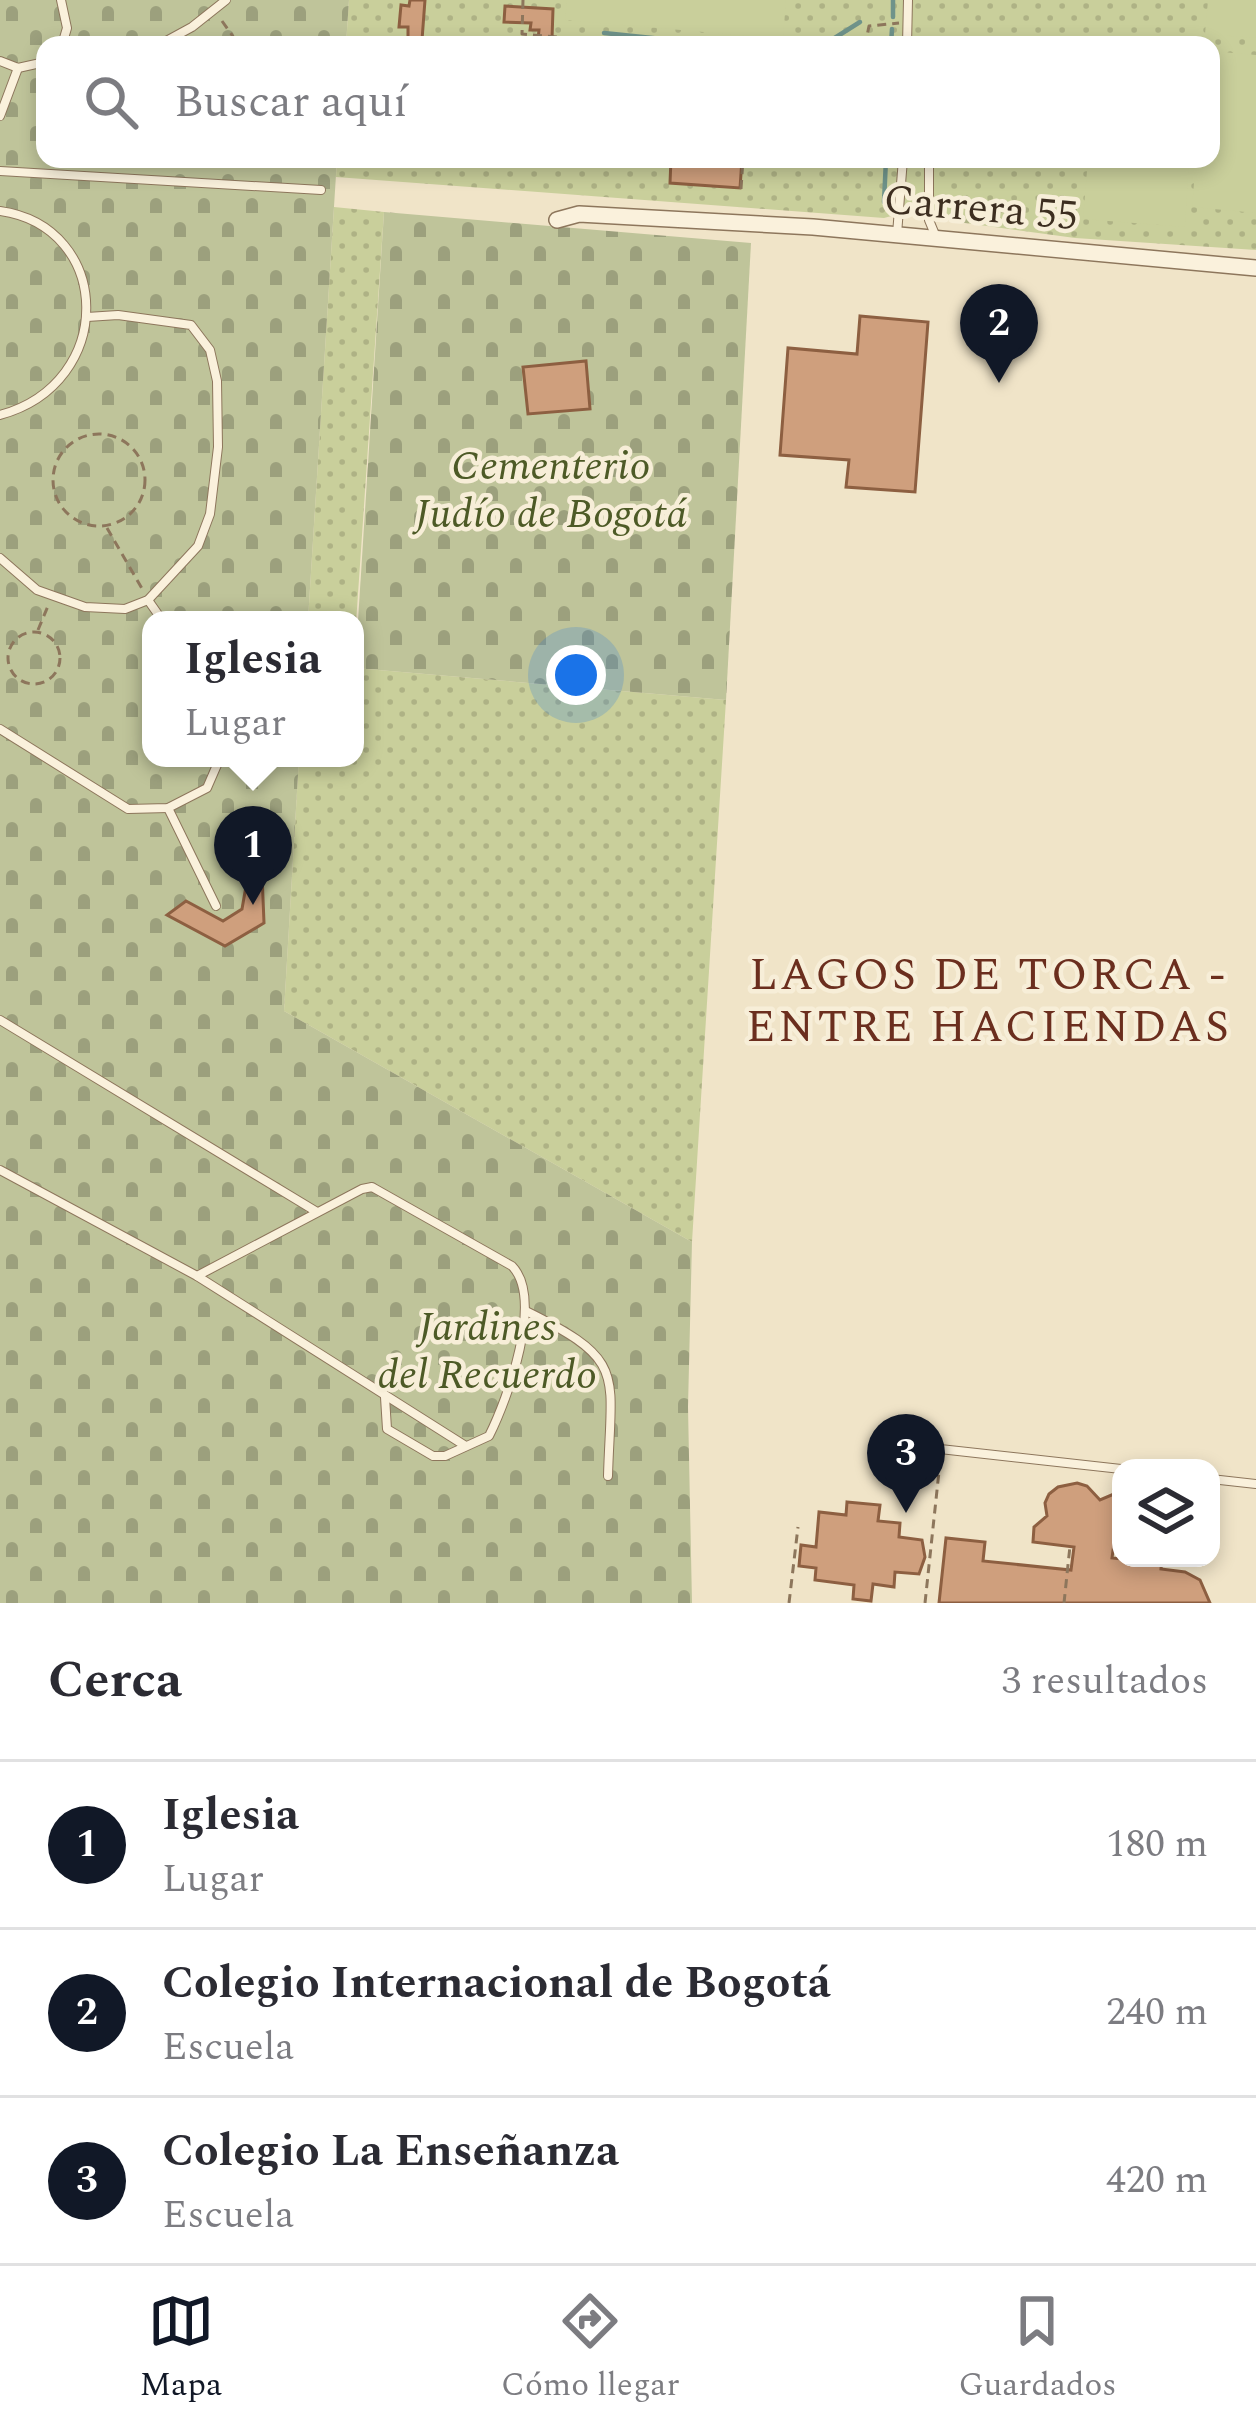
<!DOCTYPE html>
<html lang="es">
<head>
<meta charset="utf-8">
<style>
	body { margin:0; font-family:Spectral,serif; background:#f2f2f3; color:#2b2b33 }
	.controls { position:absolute; right:36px; bottom:36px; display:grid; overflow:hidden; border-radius:24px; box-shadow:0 6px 18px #0003 }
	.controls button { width:108px; height:108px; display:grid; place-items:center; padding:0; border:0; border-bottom:3px solid #e1e1e2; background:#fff; color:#2b2b33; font:60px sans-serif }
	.you { position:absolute; left:576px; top:675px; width:42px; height:42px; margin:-30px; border:9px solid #fff; border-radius:50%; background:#1a73e8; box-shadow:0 0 0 18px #1a73e833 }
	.badge { display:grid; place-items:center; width:78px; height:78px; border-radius:50%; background:#111827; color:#fff; font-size:39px; font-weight:700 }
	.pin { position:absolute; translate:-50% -99px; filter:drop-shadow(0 3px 6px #0008) }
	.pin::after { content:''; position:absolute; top:63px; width:42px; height:36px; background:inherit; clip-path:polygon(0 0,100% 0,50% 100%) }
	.popup { position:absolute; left:142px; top:611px; width:222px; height:156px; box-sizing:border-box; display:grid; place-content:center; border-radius:24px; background:#fff; filter:drop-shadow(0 3px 9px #0005); font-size:39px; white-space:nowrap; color:#7c7c81 }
	.popup b { font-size:45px; color:#2b2b33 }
	.popup::after { content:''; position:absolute; left:50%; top:100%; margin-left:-24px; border:24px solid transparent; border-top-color:#fff }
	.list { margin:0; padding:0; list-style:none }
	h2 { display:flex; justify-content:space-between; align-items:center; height:156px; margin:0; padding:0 48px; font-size:51px }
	h2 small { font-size:39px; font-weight:400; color:#7c7c81 }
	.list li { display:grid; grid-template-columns:78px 1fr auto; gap:36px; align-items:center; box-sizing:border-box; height:168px; padding:0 48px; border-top:3px solid #e1e1e2 }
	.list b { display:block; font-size:45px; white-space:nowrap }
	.list p { margin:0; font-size:39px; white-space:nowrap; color:#7c7c81 }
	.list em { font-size:39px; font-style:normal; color:#7c7c81 }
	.icon { flex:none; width:66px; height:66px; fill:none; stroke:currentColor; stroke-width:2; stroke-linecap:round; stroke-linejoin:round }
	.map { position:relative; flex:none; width:1256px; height:1603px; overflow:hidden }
	.search { position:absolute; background:#fff; box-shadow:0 6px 18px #0003; left:36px; right:36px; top:36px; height:132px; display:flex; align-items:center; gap:30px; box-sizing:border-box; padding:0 42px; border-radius:24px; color:#7c7c81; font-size:45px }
	.sheet { height:660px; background:#fff }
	nav { display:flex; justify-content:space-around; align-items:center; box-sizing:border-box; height:168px; border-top:3px solid #e1e1e2; background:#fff; font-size:33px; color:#7c7c81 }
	nav a { display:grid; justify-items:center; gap:6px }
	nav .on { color:#111827 }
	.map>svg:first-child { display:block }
	.grass { fill:url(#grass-dots) }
	.cemetery { fill:url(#cemetery-stones) }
	.pitch { fill:#c9cf9b }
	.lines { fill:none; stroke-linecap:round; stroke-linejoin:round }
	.stream { stroke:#6f938a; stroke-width:4.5 }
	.building { fill:#cf9f7d; stroke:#8d5f41; stroke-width:3 }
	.lane-casing { stroke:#8d765c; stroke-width:10 }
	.street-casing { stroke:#8d765c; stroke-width:18 }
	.path { stroke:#8d765c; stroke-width:3; stroke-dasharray:9 6; stroke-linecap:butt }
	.lane { stroke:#faf1dc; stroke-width:8 }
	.street { stroke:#faf1dc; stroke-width:15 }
	.labels { text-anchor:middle; stroke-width:9; stroke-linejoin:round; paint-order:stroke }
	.street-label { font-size:42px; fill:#3d2e20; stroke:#f7eed8 }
	.park-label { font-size:42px; font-style:italic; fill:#4d5a26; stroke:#f7eed8 }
	.neighbourhood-label { font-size:45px; letter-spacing:3px; fill:#6b2e1e; stroke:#f7eed8 }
</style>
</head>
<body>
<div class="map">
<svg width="1256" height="1603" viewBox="0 0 1256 1603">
	<defs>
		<pattern id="grass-dots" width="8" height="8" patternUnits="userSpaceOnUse" patternTransform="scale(3)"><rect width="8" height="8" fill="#c9cf9b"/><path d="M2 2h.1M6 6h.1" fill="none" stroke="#aeb285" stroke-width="1.8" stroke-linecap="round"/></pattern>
		<pattern id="cemetery-stones" width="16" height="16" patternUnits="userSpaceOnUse" patternTransform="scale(3)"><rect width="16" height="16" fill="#bfc49a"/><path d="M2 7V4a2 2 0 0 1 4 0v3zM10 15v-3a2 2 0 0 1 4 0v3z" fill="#9ca07d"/></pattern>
	</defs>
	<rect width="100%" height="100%" fill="#f0e4c8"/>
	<g class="grass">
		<path d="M349,0H1256V250L1075,238L899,214L884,218L336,177L337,159H1211V45H346Z"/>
		<path d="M334,207L384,212L355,638V620H308Z"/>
		<path d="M355,668L726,700L692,1242L284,1011L299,758H355Z"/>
	</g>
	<g class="cemetery">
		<path d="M0,0H349L346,45H45V159H337L308,620H151V758H299L284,1011L692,1242L688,1407L692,1603H0Z"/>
		<path d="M384,212L751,243L726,700L355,668Z"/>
	</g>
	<g class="pitch">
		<path d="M567,0H786L783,39L565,20Z"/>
		<path d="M1208,0H1256V38L1205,34Z"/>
		<path d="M1211,51L1256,55V213L1192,207L1196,159H1211Z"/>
		<path d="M1088,159L1189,162L1185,227L1083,219Z"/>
	</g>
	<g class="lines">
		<g class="stream">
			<path d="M893,17V0"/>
			<path d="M604,33L720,45"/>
			<path d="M808,45L833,39L860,22"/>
			<path d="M891,45L892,29"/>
			<path d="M884,202L886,159"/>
		</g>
	</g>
	<g class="building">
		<path d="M410,0H425L422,40H408V27H399L401,5L409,6Z"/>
		<path d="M505,6L553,9L552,39H538L539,30H530L531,23L504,22Z"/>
		<path d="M671,159H742L740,188L670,183Z"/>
		<path d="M860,316L928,322L915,492L846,487L849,460L780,455L788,348L857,354Z"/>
		<path d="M586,361L590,409L528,414L523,367Z"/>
		<path d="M249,869L262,874L264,923L225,946L167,915L186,901L223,921L242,909Z"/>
		<path d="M1077,1483L1087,1486L1100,1500L1121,1491L1112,1558L1141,1561L1162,1558L1161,1569L1185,1572L1200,1580L1210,1603H939L946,1538L985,1542L983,1561L1071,1570L1074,1547L1033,1542L1034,1527L1047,1516L1045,1503L1049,1494L1058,1487Z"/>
		<path d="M847,1502L880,1505L878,1521L900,1523L899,1537L922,1540L925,1557L919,1574L895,1572L894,1587L873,1584L871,1601L853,1599L854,1585L815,1580L816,1568L799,1566L801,1545L816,1547L819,1512L846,1515Z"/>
	</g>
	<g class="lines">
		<defs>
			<g id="lane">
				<path d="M61,0L67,28L62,45"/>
				<path d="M64,42L80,45"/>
				<path d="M159,45L192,27L226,0"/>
				<path d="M907,45L908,0"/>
				<path d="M0,61L18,68L45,62"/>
				<path d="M0,116L18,68"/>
				<path d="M929,159V220L936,237"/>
				<path d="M0,171L321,190"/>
				<path d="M0,211C113,227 117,383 0,415"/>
				<path d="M897,234L903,159"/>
				<path d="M0,558L37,590L85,607L125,609L148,600L198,546L210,514L218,447L217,381L210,350L191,325L118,315L87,317"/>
				<path d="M148,600L162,620"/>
				<path d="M0,729L128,809L168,808L207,788L220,758"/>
				<path d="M168,808L216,906"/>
				<path d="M0,1020L317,1212"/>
				<path d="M0,1170L197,1276L464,1445"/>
				<path d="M197,1276L362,1189L372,1187L512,1266C544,1299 508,1398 489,1436L445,1456H433L387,1429L385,1397"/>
				<path d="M526,1311C627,1361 611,1371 608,1476"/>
				<path d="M913,1446L1121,1469"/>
				<path d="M1211,1479L1256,1484"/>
			</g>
			<path id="street" d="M557,220L579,214L813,227L1256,268"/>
		</defs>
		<use href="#lane" class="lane-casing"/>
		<use href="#street" class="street-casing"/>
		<g class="path">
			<path d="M523,0L522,34L652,45"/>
			<path d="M222,21L239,45"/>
			<path d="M861,45L866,41L869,26L899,23"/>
			<path d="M666,166V165"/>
			<path d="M741,189L743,159"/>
			<circle cx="99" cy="480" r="46"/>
			<path d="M107,528L144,592"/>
			<path d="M38,630L48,606"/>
			<circle cx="34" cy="658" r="26"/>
			<path d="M789,1603L798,1527"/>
			<path d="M925,1603L940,1462"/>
			<path d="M1064,1603L1070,1546"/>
		</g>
		<use href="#lane" class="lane"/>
		<use href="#street" class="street"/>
	</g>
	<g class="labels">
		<g class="street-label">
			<text transform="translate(981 206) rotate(5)" y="15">Carrera 55</text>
		</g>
		<g class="park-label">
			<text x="551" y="479">Cementerio<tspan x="551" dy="48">Judío de Bogotá</tspan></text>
			<text x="487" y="1340">Jardines<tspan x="487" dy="48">del Recuerdo</tspan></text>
		</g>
		<g class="neighbourhood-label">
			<text x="989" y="989">LAGOS DE TORCA -<tspan x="989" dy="52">ENTRE HACIENDAS</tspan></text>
		</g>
	</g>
</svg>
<div class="controls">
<button><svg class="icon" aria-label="layers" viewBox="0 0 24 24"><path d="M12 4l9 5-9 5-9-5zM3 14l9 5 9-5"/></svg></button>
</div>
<div class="you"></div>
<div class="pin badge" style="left:253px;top:905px">1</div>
<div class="popup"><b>Iglesia</b>Lugar</div>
<div class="pin badge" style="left:999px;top:383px">2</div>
<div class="pin badge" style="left:906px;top:1513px">3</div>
<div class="search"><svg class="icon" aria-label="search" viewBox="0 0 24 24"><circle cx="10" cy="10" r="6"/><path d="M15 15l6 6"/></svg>Buscar aquí</div>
</div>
<section class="sheet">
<h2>Cerca<small>3 resultados</small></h2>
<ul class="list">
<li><span class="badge">1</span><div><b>Iglesia</b><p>Lugar</p></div><em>180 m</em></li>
<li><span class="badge">2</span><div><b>Colegio Internacional de Bogotá</b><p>Escuela</p></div><em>240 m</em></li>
<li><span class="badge">3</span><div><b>Colegio La Enseñanza</b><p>Escuela</p></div><em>420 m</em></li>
</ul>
</section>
<nav>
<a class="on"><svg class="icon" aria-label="map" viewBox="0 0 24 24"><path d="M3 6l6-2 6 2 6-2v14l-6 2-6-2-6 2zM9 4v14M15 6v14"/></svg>Mapa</a>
<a><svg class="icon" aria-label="directions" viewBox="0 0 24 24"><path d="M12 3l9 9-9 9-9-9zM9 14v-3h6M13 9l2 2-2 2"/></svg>Cómo llegar</a>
<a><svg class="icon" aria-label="saved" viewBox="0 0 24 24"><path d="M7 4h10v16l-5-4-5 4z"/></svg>Guardados</a>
</nav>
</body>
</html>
